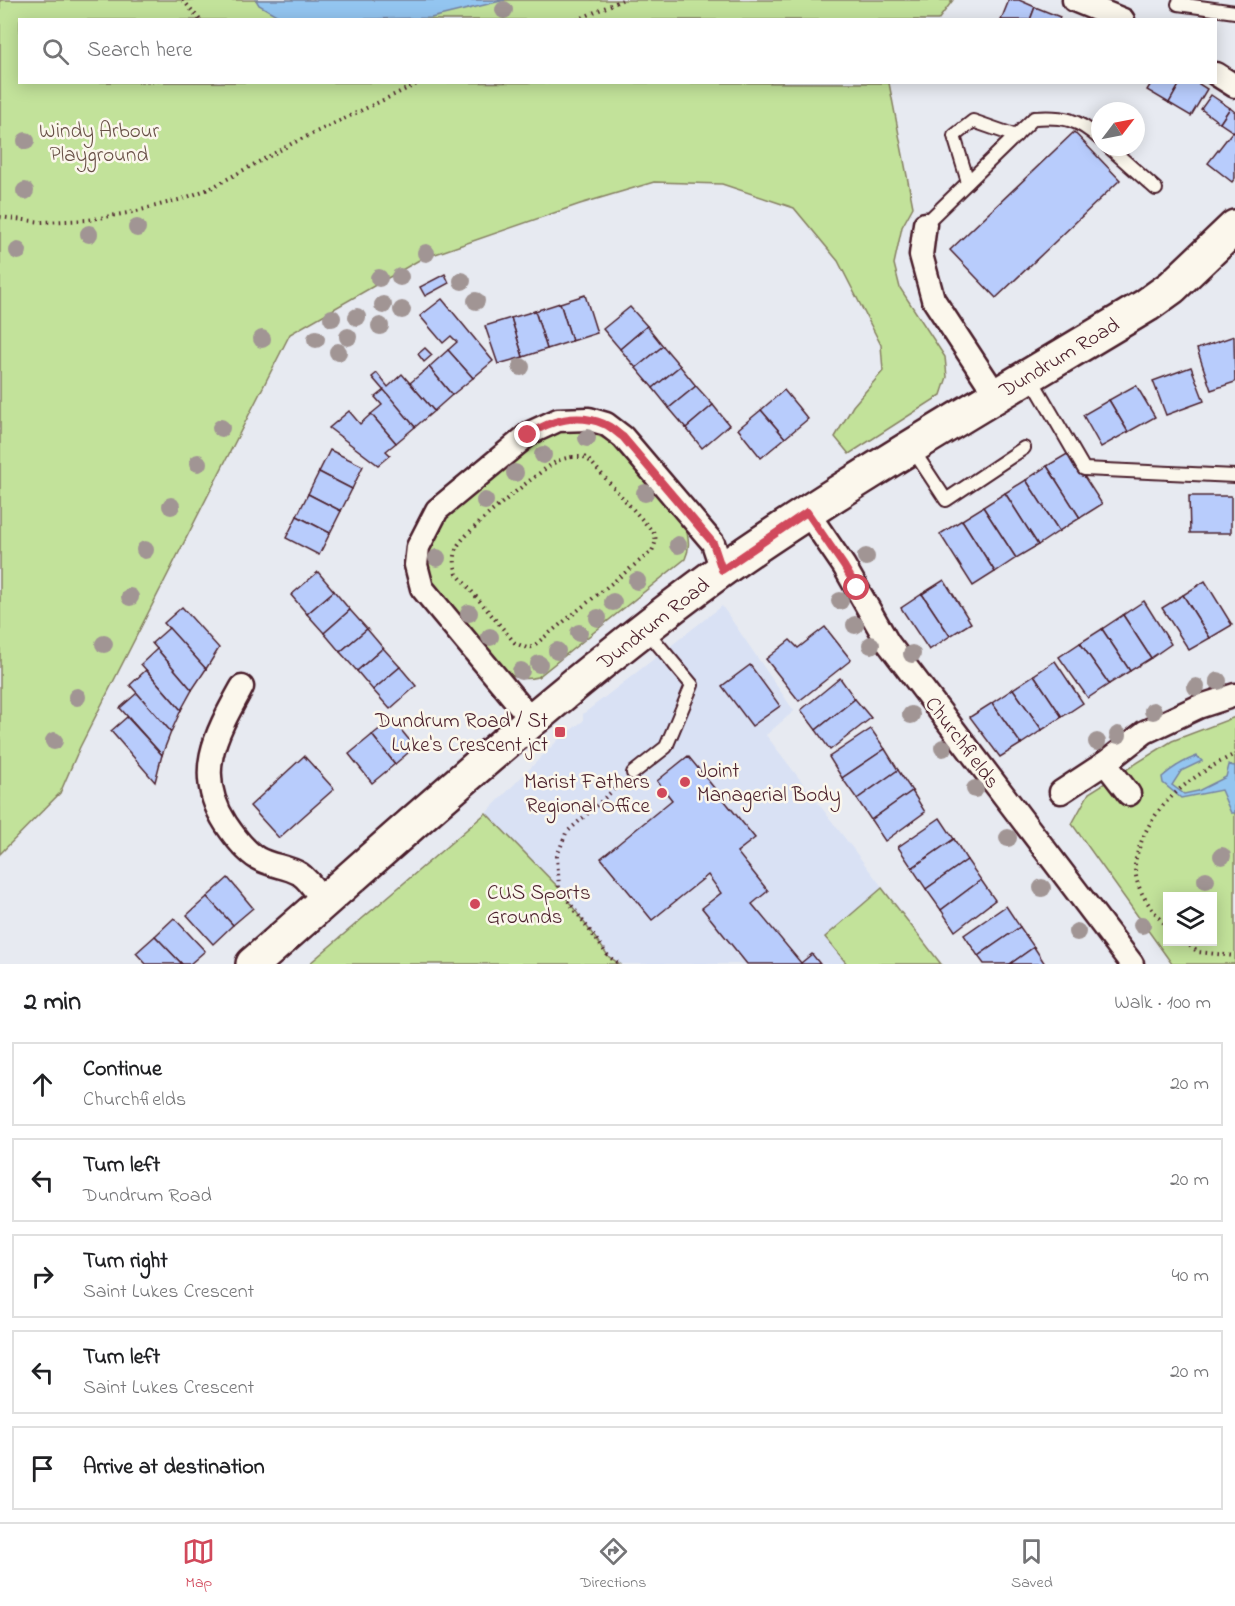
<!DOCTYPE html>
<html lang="en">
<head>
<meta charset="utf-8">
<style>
	body { margin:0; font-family:"Indie Flower",sans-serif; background:#f6f6f6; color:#202124 }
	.controls { position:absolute; right:18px; bottom:18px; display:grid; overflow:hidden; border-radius:0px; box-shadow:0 3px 15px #0003 }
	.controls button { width:54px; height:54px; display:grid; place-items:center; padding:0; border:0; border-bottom:2px solid #e0e0e0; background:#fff; color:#202124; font:30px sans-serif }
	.compass { position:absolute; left:1091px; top:102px; width:54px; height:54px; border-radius:50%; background:#fff; box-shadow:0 3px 15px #0003; rotate:58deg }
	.stop { position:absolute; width:18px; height:18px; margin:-14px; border:4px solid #d1495b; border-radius:50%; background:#fff }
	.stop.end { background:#d1495b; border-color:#fff; box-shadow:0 2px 6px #0008 }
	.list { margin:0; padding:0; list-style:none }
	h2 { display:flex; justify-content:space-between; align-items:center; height:78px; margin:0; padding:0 24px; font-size:26px }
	h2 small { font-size:20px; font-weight:400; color:#757577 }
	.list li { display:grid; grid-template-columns:39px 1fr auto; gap:18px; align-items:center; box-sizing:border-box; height:84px; margin:0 12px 12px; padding:0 12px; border:2px solid #e0e0e0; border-radius:0px }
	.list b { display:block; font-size:22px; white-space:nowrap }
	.list p { margin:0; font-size:20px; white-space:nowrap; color:#757577 }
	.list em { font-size:20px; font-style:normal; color:#757577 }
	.icon { flex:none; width:33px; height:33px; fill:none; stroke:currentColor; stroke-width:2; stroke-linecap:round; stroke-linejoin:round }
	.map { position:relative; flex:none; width:1235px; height:964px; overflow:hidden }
	.search { position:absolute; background:#fff; box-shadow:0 3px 15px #0003; left:18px; right:18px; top:18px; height:66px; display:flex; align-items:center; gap:15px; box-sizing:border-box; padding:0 21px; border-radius:0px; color:#757577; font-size:22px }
	.sheet { height:558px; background:#fff }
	nav { display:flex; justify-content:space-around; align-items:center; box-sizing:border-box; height:84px; border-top:2px solid #e0e0e0; background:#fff; font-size:16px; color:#757577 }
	nav a { display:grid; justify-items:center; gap:3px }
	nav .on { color:#d1495b }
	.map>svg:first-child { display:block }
	.built { fill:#d9e1f4 }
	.green { fill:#c2e29a; stroke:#868062; stroke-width:1.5; fill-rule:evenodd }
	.water { fill:#93c5f0; stroke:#7683a1; stroke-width:1.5 }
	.building { fill:#b8ccfc; stroke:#4a1f2b; stroke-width:1.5 }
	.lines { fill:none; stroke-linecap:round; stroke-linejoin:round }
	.lane-casing { stroke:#4a1f2b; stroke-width:16 }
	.street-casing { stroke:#4a1f2b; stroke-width:27 }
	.secondary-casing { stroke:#4a1f2b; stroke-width:38 }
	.path { stroke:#4a1f2b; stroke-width:4; stroke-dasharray:1.5 4.5; stroke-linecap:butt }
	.lane { stroke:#fbf7ec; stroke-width:12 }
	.street { stroke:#fbf7ec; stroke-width:22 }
	.secondary { stroke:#fbf7ec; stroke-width:33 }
	.tree { fill:#a19594 }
	.route { stroke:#d1495b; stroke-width:8 }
	.poi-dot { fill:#d1495b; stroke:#fbf7ec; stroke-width:2 }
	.labels { text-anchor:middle; stroke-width:5; stroke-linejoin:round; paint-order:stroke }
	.park-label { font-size:21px; fill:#685047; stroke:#fbf7ec }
	.street-label { font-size:21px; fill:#4a1f2b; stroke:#fbf7ec }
	.poi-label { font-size:21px; fill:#4a1f2b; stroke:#fbf7ec; text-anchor:end }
</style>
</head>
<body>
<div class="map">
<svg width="1235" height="964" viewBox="0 0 1235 964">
	<rect width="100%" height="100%" fill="#e7eaf1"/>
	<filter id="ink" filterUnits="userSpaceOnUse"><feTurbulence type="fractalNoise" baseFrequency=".0167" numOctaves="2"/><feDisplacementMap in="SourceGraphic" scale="12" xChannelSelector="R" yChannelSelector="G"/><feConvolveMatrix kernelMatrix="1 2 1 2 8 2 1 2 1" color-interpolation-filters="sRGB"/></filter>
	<g filter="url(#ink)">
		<path class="built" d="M722,606L794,711L766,735L941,964H620L609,957L558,888L486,813L560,738L583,721V714Z"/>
		<g class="green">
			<path d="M0,0H953L938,20H20V82L889,83L913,207L902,227L894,264L900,288L945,357L947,377L941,395L849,454L835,437L853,406L883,371L881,345L838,261L794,208L722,184L654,182L580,204L421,259L290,334L80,747L60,793L0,854Z"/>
			<path d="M570,429C585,430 597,434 610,442L686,528C689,540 690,548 685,559L538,677C524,680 516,679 504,671L431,584L426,572L427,557L434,536L447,515L538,440Z"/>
			<path d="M1235,717V964H1172L1072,824L1089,793L1172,741ZM1168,897H1212V942H1168Z"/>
			<path d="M486,813L559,888L609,957L620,964H309Z"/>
			<path d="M882,888L941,964H847L825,937Z"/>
		</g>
		<g class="water">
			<path d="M256,0H505L431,18L285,20L259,5Z"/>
			<path d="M1197,756L1202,761L1181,771L1172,785L1184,794L1198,791L1226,777L1229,765L1235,766V813H1231L1221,790L1181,798L1163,783L1162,777C1173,767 1184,761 1197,756Z"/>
		</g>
		<g class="building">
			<path d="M1009,0H1019L1035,7L1030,20H1001Z"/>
			<path d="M1035,7L1060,17L1059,20H1030Z"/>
			<path d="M1152,82H1181L1169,103L1147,90Z"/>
			<path d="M1181,82H1196L1207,89L1191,116L1169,103Z"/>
			<path d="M1211,95L1230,108L1220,123L1201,109Z"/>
			<path d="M1230,108L1235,112V133L1220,123Z"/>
			<path d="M1233,131L1235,133V178L1232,182L1208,163Z"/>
			<path d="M1074,132L1120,180L996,298L950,250Z"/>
			<path d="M445,274L449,283L425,296L420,287Z"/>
			<path d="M585,295L597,333L572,341L560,303Z"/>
			<path d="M442,299L493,361L473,378L448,350L457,342L451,336L443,343L420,316Z"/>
			<path d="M560,303L572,341L547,349L535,311Z"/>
			<path d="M630,307L647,326L620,349L603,329Z"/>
			<path d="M535,311L547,349L523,357L511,318Z"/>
			<path d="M511,318L523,357L498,364L485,326Z"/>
			<path d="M647,326L663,346L636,368L620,349Z"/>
			<path d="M1234,336L1235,382L1211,390L1197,349Z"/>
			<path d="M663,346L680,366L653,388L636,368Z"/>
			<path d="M425,348L432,355L424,362L418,354Z"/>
			<path d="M448,350L473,378L452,395L429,367Z"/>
			<path d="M680,366L696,386L669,408L653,388Z"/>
			<path d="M429,367L452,395L434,411L410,383Z"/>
			<path d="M1191,367L1204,401L1166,415L1153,381Z"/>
			<path d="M377,373L388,387L402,374L434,411L415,427L372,377Z"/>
			<path d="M1136,385L1155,417L1128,432L1109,400Z"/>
			<path d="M696,386L713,405L686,428L669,408Z"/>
			<path d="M384,390L415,427L396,443L371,414L382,405L375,397Z"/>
			<path d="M784,390L808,419L785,438L761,410Z"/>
			<path d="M1109,400L1128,432L1101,447L1083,415Z"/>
			<path d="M713,405L729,425L702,448L686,428Z"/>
			<path d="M761,410L785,438L761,458L738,429Z"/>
			<path d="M349,411L360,424L371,414L396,443L386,451L390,455L378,465L329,428Z"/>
			<path d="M330,450L363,466L352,489L319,472Z"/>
			<path d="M1069,453L1102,504L1080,518L1047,466Z"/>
			<path d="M1047,466L1080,518L1059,531L1026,480Z"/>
			<path d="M319,472L352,489L341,511L308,494Z"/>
			<path d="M1026,480L1059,531L1038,545L1005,493Z"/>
			<path d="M1005,493L1038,545L1016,558L983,507Z"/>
			<path d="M308,494L341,511L330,533L297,516Z"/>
			<path d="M1189,496H1231V533H1190Z"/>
			<path d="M983,507L1016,558L995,572L962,520Z"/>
			<path d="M297,516L330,533L319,555L286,538Z"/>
			<path d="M962,520L995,572L973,586L940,534Z"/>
			<path d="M318,572L334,591L307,614L291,595Z"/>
			<path d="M944,580L971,623L950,636L922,594Z"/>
			<path d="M1205,581L1232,625L1210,638L1183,595Z"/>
			<path d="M334,591L350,610L324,633L307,614Z"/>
			<path d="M922,594L950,636L929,650L901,608Z"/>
			<path d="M1183,595L1210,638L1189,650L1162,608Z"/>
			<path d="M1144,601L1171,644L1151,658L1123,615Z"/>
			<path d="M182,607L219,648L206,669L164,623Z"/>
			<path d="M350,610L367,629L340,652L324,633Z"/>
			<path d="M1123,615L1151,658L1130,671L1102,629Z"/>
			<path d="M825,627L851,660L799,701L766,659L790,640L798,648Z"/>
			<path d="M169,628L206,669L192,690L152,643Z"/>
			<path d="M367,629L383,648L357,671L340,652Z"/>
			<path d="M1102,629L1130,671L1109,684L1080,643Z"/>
			<path d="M1080,643L1109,684L1088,698L1059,657Z"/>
			<path d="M383,648L400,667L373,690L357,671Z"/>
			<path d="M157,649L192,690L181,710L141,664Z"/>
			<path d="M1055,661L1083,703L1062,717L1034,675Z"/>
			<path d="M750,665L780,706L752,726L722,686Z"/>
			<path d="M400,667L416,686L390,709L373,690Z"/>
			<path d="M146,670L181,710L171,732L130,685Z"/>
			<path d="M1034,675L1062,717L1042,730L1013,689Z"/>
			<path d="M840,678L855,699L816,730L801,710Z"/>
			<path d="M1013,689L1042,730L1021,744L992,703Z"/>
			<path d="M137,693L171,732L162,755L120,708Z"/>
			<path d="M855,699L871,718L830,750L816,730Z"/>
			<path d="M992,703L1021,744L1000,757L970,717Z"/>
			<path d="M127,717L162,755L155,782L111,731Z"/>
			<path d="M392,719L415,747L395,764L372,735Z"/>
			<path d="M871,729L885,749L842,778L829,757Z"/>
			<path d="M372,735L395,764L372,783L349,754Z"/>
			<path d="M885,749L898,770L857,799L842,778Z"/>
			<path d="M304,756L334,789L279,838L250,806Z"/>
			<path d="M688,756L755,838L737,852L768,891L752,904L801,963L812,954L820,964H747L702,908L721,893L708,875L652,920L601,858L672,800L657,781Z"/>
			<path d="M898,770L912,791L871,820L857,799Z"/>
			<path d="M912,791L925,812L885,841L871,820Z"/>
			<path d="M940,818L954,839L912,868L898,847Z"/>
			<path d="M954,839L967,860L926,889L912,868Z"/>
			<path d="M967,860L981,880L941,910L926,889Z"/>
			<path d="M228,878L253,908L233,925L207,897Z"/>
			<path d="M981,880L995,900L955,931L941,910Z"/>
			<path d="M207,897L233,925L213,944L187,915Z"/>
			<path d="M1006,906L1020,927L978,956L964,935Z"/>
			<path d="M174,918L205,951L190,964H182L155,936Z"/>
			<path d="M1020,927L1034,947L1010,964H984L978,956Z"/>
			<path d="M155,936L182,964H146L136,953Z"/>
			<path d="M1034,947L1045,964H1010Z"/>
		</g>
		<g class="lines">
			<defs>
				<g id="lane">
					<path d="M1178,4L1235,12"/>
					<path d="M1109,147L1156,189"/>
					<path d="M968,182L954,136L973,121L1016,136"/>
					<path d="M925,224L1034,118C1064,116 1078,119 1100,139"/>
					<path d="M1031,378L1084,469L1235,476"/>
					<path d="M911,447L946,500L1024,448"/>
					<path d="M633,773L666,747L692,685L645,629"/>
				</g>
				<g id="street">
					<path d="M1074,0L1123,20"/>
					<path d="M1216,74L1235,86"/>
					<path d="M925,224L921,255L933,299L996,395"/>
					<path d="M807,512L844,566L888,643L1132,964"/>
					<path d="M242,687C216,734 193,773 226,824C234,836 244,850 257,858C270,866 287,866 300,874C309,880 317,893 324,902"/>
					<path d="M531,719L422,588L416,565L418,547L437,510L530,433L558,420L589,419L606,424L623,437L713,543L722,570"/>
					<path d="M1105,763L1129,794"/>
					<path d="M1061,792L1105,763L1145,732L1198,707L1235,695"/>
				</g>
				<path id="secondary" d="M253,964C406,830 555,692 719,572C762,541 806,513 850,485C948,423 1048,365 1147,305L1172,287L1235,227"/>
			</defs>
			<use href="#lane" class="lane-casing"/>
			<use href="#street" class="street-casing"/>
			<use href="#secondary" class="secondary-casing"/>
			<g class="path">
				<path d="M183,0L200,20"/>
				<path d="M577,20L622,0"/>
				<path d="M0,217L41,222L88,220L133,212L182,199L211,188L293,143L421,82"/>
				<path d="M572,457H584L591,462L654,533C657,540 655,544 652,551L532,647L527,648L515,643L457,574C454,565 454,556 457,547C464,532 537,473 554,463C560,459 566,458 572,457Z"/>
				<path d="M619,785L566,833L557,856L559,888L609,957L620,964"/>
				<path d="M1168,927C1155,914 1139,895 1136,876C1133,863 1137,853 1142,840C1158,799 1197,773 1235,754"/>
				<path d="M1185,942L1198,952L1235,956"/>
			</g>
			<use href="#lane" class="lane"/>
			<use href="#street" class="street"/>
			<use href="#secondary" class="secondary"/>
		</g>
		<g class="tree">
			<circle cx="504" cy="10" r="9"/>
			<circle cx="26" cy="141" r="9"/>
			<circle cx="25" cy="191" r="9"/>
			<circle cx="137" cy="228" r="9"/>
			<circle cx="89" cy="234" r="9"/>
			<circle cx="18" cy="251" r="9"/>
			<circle cx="426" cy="253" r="9"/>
			<circle cx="400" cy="277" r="9"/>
			<circle cx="379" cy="278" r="9"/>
			<circle cx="462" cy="281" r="9"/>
			<circle cx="476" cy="301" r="9"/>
			<circle cx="383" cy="305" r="9"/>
			<circle cx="402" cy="310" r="9"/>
			<circle cx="357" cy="317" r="9"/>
			<circle cx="332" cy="318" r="9"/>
			<circle cx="380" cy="326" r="9"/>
			<circle cx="348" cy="337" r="9"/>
			<circle cx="262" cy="339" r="9"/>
			<circle cx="316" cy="339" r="9"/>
			<circle cx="338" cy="352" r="9"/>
			<circle cx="521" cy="367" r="9"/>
			<circle cx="221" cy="428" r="9"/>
			<circle cx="587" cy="438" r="9"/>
			<circle cx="543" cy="455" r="9"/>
			<circle cx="198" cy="463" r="9"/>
			<circle cx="515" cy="473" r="9"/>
			<circle cx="645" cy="493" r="9"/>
			<circle cx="485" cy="501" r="9"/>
			<circle cx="171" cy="506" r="9"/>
			<circle cx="678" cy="545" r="9"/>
			<circle cx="145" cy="550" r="9"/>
			<circle cx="866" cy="557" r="9"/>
			<circle cx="437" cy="558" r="9"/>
			<circle cx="637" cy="581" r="9"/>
			<circle cx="130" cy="597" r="9"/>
			<circle cx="840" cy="601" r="9"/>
			<circle cx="613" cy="602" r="9"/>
			<circle cx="469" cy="613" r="9"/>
			<circle cx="598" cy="618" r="9"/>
			<circle cx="855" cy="625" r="9"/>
			<circle cx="579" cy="633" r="9"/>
			<circle cx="490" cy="637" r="9"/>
			<circle cx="104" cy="644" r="9"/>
			<circle cx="871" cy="645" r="9"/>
			<circle cx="557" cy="651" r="9"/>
			<circle cx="912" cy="654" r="9"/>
			<circle cx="539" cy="664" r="9"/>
			<circle cx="521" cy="671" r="9"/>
			<circle cx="1218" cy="681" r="9"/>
			<circle cx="1196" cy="687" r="9"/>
			<circle cx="77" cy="697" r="9"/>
			<circle cx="1153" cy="711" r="9"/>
			<circle cx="911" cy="715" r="9"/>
			<circle cx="1118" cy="735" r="9"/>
			<circle cx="54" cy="741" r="9"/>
			<circle cx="1097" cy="742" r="9"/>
			<circle cx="943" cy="748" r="9"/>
			<circle cx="975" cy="789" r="9"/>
			<circle cx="1008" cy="838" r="9"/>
			<circle cx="1222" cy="856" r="9"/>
			<circle cx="1206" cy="880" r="9"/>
			<circle cx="1042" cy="888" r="9"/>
			<circle cx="1142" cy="925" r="9"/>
			<circle cx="1077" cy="932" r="9"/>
		</g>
	</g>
	<g class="lines" filter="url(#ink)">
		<path class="route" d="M528,435C550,420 578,413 604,424C611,426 617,433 623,437L713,543L722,570L807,512L844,566L857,588"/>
	</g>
	<g class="poi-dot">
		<rect x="554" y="726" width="12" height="12" rx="3"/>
		<circle cx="685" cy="782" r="6"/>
		<circle cx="662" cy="793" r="6"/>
		<circle cx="475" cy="904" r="6"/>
	</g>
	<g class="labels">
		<g class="park-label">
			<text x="99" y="137">Windy Arbour<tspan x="99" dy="24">Playground</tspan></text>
		</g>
		<g class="street-label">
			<text transform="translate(1059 357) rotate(-31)" y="7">Dundrum Road</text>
			<text transform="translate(653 623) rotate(-38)" y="7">Dundrum Road</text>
			<text transform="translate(963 742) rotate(53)" y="7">Churchfields</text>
		</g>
		<g class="poi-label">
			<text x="548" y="727">Dundrum Road / St<tspan x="548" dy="24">Luke's Crescent jct</tspan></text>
			<text x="697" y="777" text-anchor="start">Joint<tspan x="697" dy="24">Managerial Body</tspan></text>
			<text x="650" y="788">Marist Fathers<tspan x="650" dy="24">Regional Office</tspan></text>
			<text x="487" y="899" text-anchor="start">CUS Sports<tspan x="487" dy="24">Grounds</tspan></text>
		</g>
	</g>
</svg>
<div class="controls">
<button><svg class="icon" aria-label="layers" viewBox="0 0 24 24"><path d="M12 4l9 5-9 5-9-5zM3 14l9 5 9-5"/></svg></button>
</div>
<svg class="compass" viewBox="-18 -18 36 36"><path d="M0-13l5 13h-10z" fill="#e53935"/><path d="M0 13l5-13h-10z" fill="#757577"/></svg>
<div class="stop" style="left:857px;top:588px"></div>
<div class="stop end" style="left:528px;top:435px"></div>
<div class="search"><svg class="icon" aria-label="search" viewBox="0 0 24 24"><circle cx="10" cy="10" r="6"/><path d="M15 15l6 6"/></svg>Search here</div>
</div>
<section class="sheet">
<h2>2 min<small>Walk · 100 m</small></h2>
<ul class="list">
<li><svg class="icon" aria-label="ahead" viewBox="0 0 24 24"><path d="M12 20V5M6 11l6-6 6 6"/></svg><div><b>Continue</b><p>Churchfields</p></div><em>20 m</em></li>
<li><svg class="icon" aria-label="left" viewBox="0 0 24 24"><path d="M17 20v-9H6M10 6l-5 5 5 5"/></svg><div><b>Turn left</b><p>Dundrum Road</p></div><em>20 m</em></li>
<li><svg class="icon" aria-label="right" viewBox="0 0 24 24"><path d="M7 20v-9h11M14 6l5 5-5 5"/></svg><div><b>Turn right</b><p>Saint Lukes Crescent</p></div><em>40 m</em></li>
<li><svg class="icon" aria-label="left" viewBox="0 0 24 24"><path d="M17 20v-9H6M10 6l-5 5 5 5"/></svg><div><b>Turn left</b><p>Saint Lukes Crescent</p></div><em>20 m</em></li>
<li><svg class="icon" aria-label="arrive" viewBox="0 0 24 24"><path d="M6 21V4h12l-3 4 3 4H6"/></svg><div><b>Arrive at destination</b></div></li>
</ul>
</section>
<nav>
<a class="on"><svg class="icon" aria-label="map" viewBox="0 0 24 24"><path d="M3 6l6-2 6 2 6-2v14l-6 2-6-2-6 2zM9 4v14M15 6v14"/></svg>Map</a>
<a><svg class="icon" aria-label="directions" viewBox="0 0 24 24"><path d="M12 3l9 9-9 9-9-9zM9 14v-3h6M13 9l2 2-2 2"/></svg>Directions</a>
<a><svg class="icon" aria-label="saved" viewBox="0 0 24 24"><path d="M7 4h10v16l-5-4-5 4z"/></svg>Saved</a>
</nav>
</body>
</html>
